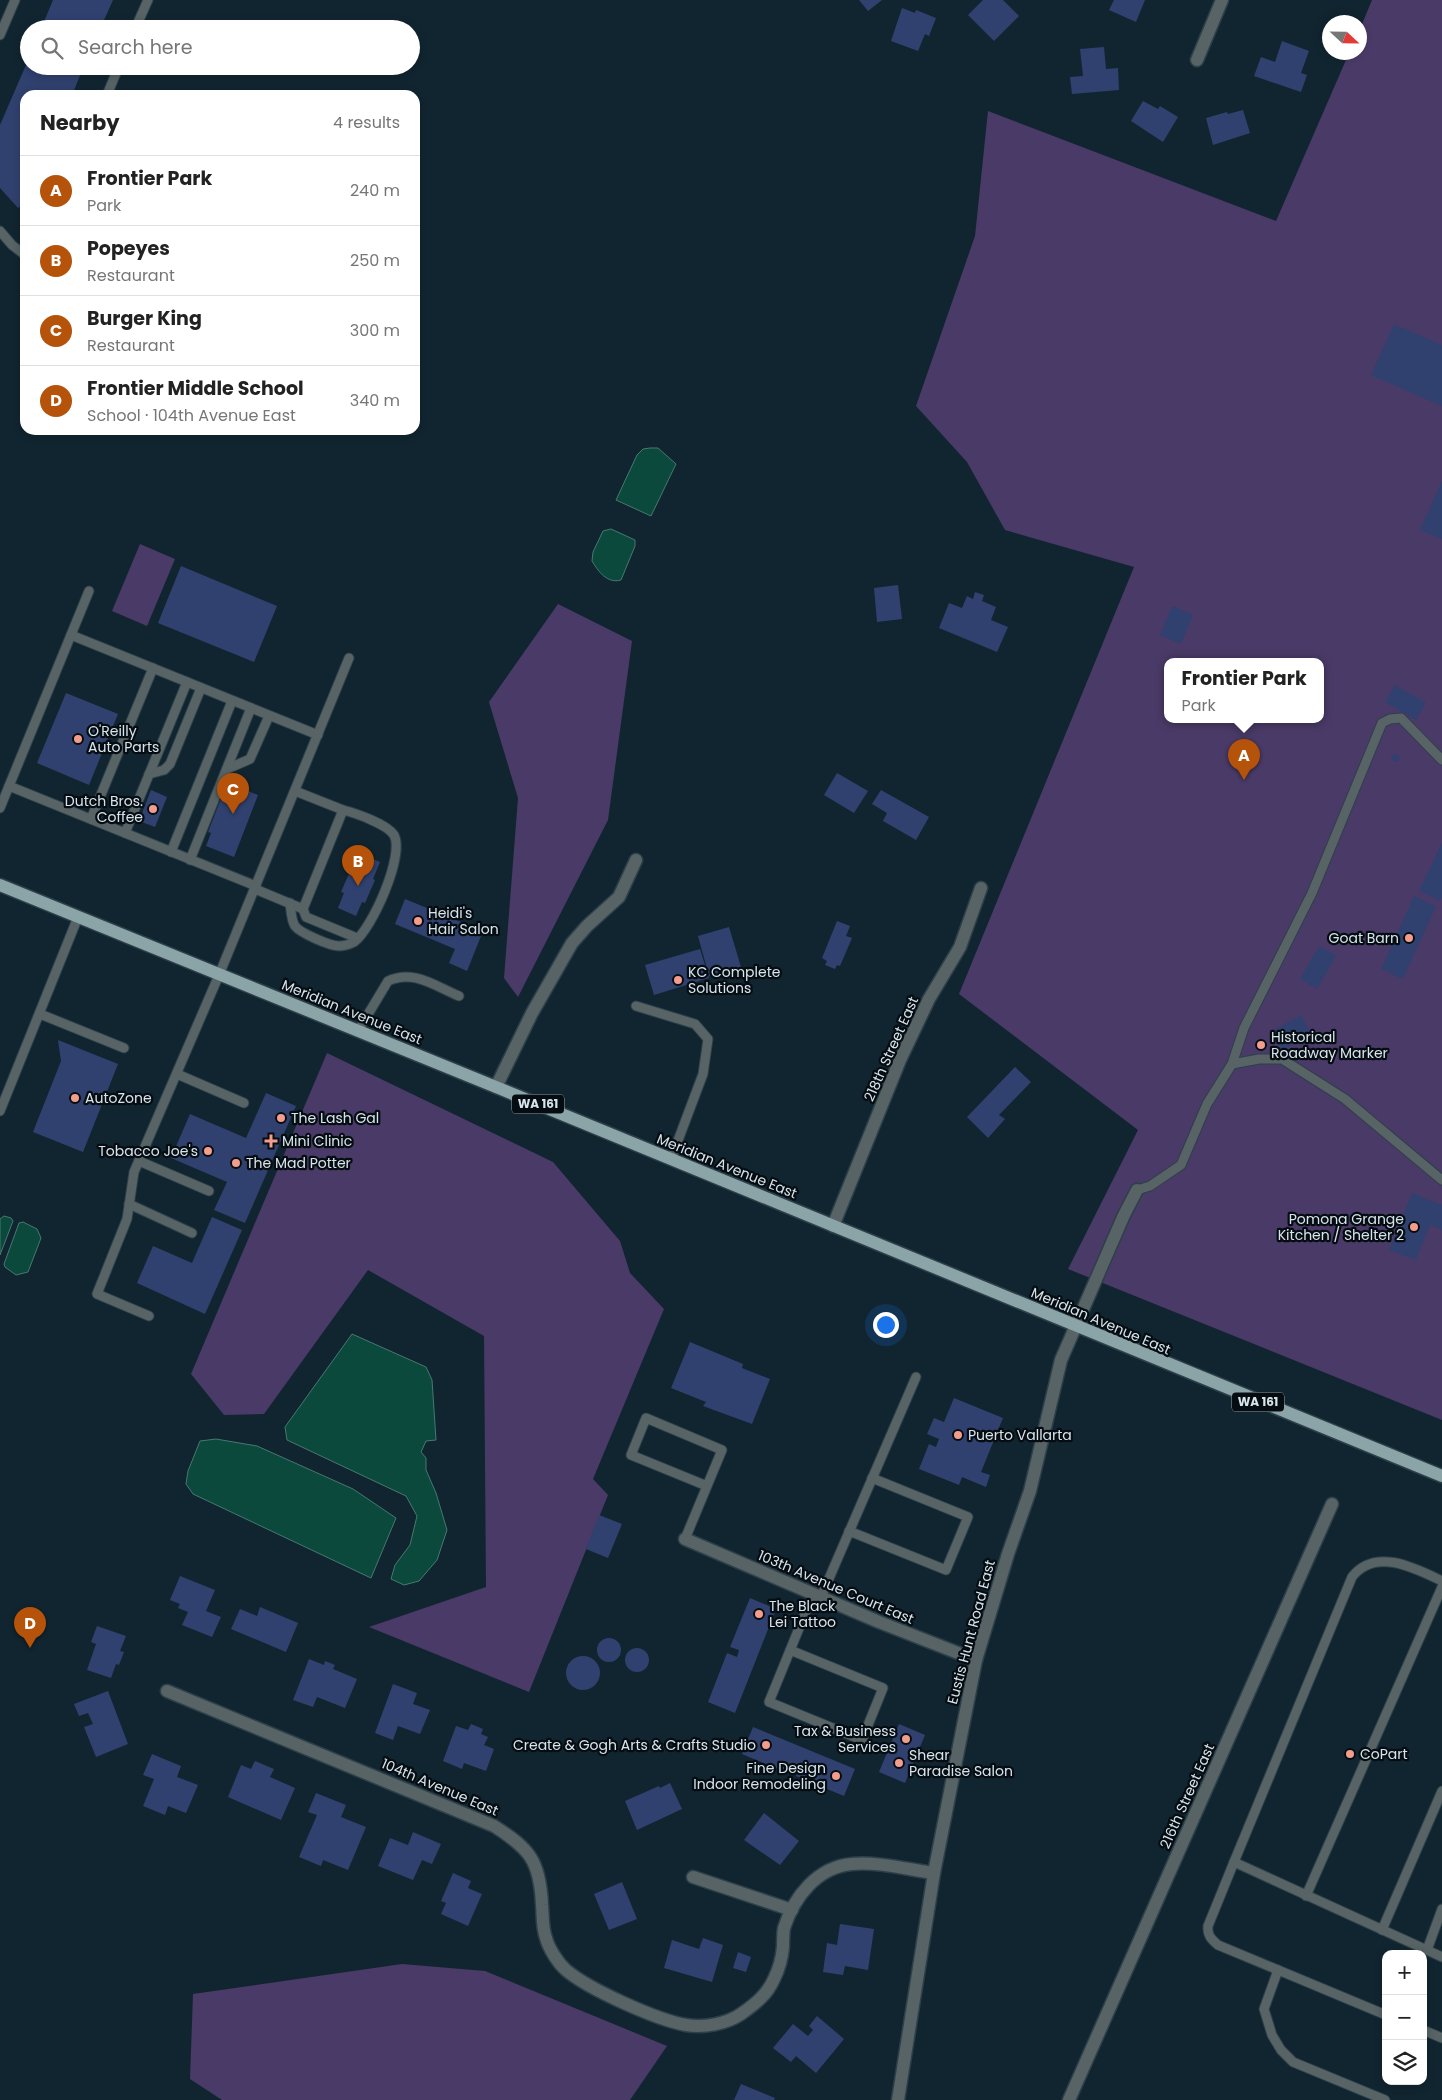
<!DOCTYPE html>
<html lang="en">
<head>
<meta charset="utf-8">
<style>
	body { margin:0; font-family:Poppins,sans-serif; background:#f6f6f6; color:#222 }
	.controls { position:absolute; right:15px; bottom:15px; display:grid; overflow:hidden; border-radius:10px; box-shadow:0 2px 8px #0003 }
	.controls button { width:45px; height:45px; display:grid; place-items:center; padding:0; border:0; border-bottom:1px solid #e0e0e0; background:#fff; color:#222; font:25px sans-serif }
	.compass { position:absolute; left:1322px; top:15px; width:45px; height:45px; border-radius:50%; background:#fff; box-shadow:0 2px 8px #0003; rotate:112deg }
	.you { position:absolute; left:885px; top:1324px; width:18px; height:18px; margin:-12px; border:4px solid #fff; border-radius:50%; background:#1a73e8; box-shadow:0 0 0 8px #1a73e833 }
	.badge { display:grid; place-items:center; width:32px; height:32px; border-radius:50%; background:#b45309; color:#fff; font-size:16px; font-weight:700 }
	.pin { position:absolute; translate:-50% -41px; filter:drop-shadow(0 1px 2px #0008) }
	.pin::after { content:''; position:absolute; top:26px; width:18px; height:15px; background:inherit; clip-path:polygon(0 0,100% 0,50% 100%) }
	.popup { position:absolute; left:1164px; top:658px; width:160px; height:65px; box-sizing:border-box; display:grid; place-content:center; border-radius:10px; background:#fff; filter:drop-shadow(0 1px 4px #0005); font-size:16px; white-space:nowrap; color:#767676 }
	.popup b { font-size:19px; color:#222 }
	.popup::after { content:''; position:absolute; left:50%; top:100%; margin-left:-10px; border:10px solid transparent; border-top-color:#fff }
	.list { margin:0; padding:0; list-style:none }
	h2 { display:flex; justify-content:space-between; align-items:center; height:65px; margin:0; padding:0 20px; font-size:21px }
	h2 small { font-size:16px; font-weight:400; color:#767676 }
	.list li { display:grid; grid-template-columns:32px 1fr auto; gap:15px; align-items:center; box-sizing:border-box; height:70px; padding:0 20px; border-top:1px solid #e0e0e0 }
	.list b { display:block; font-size:19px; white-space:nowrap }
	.list p { margin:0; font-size:16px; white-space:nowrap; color:#767676 }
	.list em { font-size:16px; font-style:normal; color:#767676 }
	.icon { flex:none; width:28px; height:28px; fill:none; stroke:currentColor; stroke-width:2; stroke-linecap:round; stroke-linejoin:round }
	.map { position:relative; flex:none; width:1442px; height:2100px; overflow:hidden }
	.search { position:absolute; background:#fff; box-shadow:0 2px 8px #0003; left:20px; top:20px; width:400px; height:55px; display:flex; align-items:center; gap:12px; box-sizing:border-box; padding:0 18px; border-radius:28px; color:#767676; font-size:19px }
	.panel { position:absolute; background:#fff; box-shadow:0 2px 8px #0003; left:20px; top:90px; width:400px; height:345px; border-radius:15px }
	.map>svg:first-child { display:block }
	.green { fill:#493a67; fill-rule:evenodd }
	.water { fill:#0a493c; stroke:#487871 }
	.building { fill:#30416f }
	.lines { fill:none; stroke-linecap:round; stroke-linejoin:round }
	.service-casing { stroke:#2d404a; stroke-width:11 }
	.minor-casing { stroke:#2d404a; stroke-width:15 }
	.primary-casing { stroke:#2d404a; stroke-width:15 }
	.service { stroke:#576365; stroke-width:9 }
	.minor { stroke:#576365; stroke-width:12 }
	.primary { stroke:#8ba4a7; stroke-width:12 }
	.poi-dot { fill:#f49d8d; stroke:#050d12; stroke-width:2 }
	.labels { text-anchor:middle; stroke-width:4.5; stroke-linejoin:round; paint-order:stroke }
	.shield { fill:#050d12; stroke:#99a4ab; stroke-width:1 }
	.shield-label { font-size:12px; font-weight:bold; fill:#d8e4ec }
	.poi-label { font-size:14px; fill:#d8e4ec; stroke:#050d12; text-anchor:start }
	.street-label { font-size:14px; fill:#d8e4ec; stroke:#050d12 }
</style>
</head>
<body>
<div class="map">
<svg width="1442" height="2100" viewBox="0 0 1442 2100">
	<rect width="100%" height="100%" fill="#112530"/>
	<g class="green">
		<path d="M1372,0H1442V1420L1068,1269L1138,1130L959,994L1134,567L1005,530L967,462L916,406L975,236L988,111L1276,221L1349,53L1360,52V29ZM1168,661H1320V719H1168Z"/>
		<path d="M140,544L175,559L147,626L112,611Z"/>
		<path d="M558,604L632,641L608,820L518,997L504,978L518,798L489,702Z"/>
		<path d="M327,1053L553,1162L620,1241L630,1273L664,1309L593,1479L608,1495L529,1692L369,1627L486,1587L484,1336L368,1270L264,1414L224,1415L191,1374Z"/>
		<path d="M402,1964L485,1971L667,2046L630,2100H222L190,2079L193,1994Z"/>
	</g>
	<g class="water">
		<path d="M650,448H658L676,464L651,516L616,500L637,455L643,449Z"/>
		<path d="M611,529L635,540V546L621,580C607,584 598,571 592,561L593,552L603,531Z"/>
		<path d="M4,1216L11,1218L13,1221L0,1255V1219Z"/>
		<path d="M23,1222L37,1229L41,1238L28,1272L16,1275L5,1267L4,1264L19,1223Z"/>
		<path d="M352,1334L426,1367L432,1380L436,1440L426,1441L421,1452L426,1458V1470L436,1493L447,1530L437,1560L419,1581L404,1585L391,1579L395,1565L410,1545L417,1516L406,1496L287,1440L285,1427Z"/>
		<path d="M216,1439L257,1446L353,1489L396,1518L371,1578L193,1494L186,1484L188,1471L200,1441Z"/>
	</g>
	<g class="building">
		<path d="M53,0H113L100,29H41Z"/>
		<path d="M859,0H882L868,11Z"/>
		<path d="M983,0H1003L1019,16L994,41L968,15Z"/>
		<path d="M1114,0H1145L1136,22L1109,10Z"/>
		<path d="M902,8L915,13L916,10L936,18L929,36L925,34L918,51L891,41Z"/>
		<path d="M1282,41L1309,51L1301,73L1307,75L1301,92L1254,76L1261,57L1275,62Z"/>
		<path d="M1104,47L1106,69L1118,68L1119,90L1072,94L1070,77L1083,76L1080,49Z"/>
		<path d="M29,58V66H84L72,95H25V203L18,208L0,188V125Z"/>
		<path d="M1143,101L1158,109L1160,106L1178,117L1163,142L1131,121Z"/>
		<path d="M1243,110L1250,133L1213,145L1206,118L1227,112L1228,114Z"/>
		<path d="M1394,324L1442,345V406L1371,375Z"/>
		<path d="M1442,481V539L1420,530Z"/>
		<path d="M181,566L277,606L254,662L158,623Z"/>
		<path d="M898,585L902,619L877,622L874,588Z"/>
		<path d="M975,592L984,595L982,601L996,607L991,620L1008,627L997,652L939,628L949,603L962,608L967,596L973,599Z"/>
		<path d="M1172,606L1193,615L1181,644L1160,635Z"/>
		<path d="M1395,685L1426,703L1416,720L1385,702Z"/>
		<path d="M66,693L118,714L89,785L37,763Z"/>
		<path d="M1396,754L1399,757L1398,761L1394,762L1391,759L1392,756Z"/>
		<path d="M837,773L868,791L854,813L824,795Z"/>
		<path d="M227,783L258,795L234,857L206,846L211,833L208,832Z"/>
		<path d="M151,790L167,797L155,827L139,821Z"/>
		<path d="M881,790L929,817L916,840L883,821L887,813L872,804Z"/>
		<path d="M1442,843V897L1440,901L1419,891Z"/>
		<path d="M358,853L380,862L373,879L375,880L365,903L362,902L356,916L338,908L344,893L341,892Z"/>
		<path d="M1414,896L1436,906L1403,979L1381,969Z"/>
		<path d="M405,899L483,931L467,971L449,963L455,949L395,924Z"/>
		<path d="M837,921L850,926L846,936L852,938L840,966L837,965L835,969L825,965L827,961L822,958Z"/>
		<path d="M729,927L741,967L709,976L698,936Z"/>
		<path d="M1319,946L1336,956L1317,989L1300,979Z"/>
		<path d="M700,949L709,978L654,995L645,965Z"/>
		<path d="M1301,1015L1311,1034L1282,1051L1272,1031Z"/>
		<path d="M58,1040L118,1064L83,1152L33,1132L61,1061Z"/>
		<path d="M1015,1067L1031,1082L999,1115L1005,1119L988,1138L967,1117Z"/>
		<path d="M266,1093L296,1106L245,1223L214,1210L227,1182L171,1158L190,1114L246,1138Z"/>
		<path d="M1412,1193L1442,1205V1230L1430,1225L1416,1260L1389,1250Z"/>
		<path d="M212,1217L242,1230L205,1314L137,1283L153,1246L192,1263Z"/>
		<path d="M690,1342L743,1364L742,1368L770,1379L752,1424L703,1406L706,1402L671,1388Z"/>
		<path d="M954,1398L1003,1418L981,1472L990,1475L986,1487L962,1477L959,1485L919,1469L929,1444L936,1447L939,1439L927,1434L934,1418L944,1422Z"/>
		<path d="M599,1515L622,1524L608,1558L586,1549Z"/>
		<path d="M180,1576L215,1590L206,1611L221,1617L212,1637L182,1625L188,1612L178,1608L180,1604L170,1600Z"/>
		<path d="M750,1598L776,1609L735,1713L708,1702L727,1653L737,1657L739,1650L730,1647Z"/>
		<path d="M260,1607L298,1623L286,1652L231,1629L240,1609L257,1616Z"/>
		<path d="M97,1626L126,1636L120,1651L124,1652L119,1665L116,1664L111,1678L87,1670L96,1644L91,1642Z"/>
		<circle cx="609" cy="1650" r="12"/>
		<circle cx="637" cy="1660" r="12"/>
		<circle cx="583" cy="1673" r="17"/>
		<path d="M309,1659L324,1665L325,1661L335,1665L333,1669L357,1679L345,1708L317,1697L313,1707L293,1700Z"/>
		<path d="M393,1684L417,1693L413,1704L430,1710L420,1734L398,1726L393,1740L375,1733Z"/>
		<path d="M108,1691L128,1744L96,1757L84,1727L93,1724L88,1713L79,1716L74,1704Z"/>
		<path d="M471,1724L483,1729L481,1734L488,1737L484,1745L494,1749L486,1771L464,1763L462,1769L443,1761L456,1726L468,1730Z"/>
		<path d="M899,1724L925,1735L905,1783L879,1772Z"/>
		<path d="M753,1727L855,1769L844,1796L796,1776L799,1768L793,1765L790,1774L742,1754Z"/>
		<path d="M152,1754L181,1766L177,1777L198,1785L186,1813L168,1806L165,1815L143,1806L154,1779L143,1775Z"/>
		<path d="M255,1761L274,1769L270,1777L295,1788L281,1820L228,1797L241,1765L251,1769Z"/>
		<path d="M670,1783L682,1809L637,1830L625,1801L659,1786L660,1788Z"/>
		<path d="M316,1793L346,1805L341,1817L366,1827L348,1870L323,1860L321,1866L299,1857L317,1815L308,1812Z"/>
		<path d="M764,1813L799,1841L780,1865L744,1840Z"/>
		<path d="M413,1832L441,1844L432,1864L422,1860L413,1880L378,1866L390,1838L408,1845Z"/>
		<path d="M453,1873L471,1881L468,1888L482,1894L468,1926L441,1914L446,1903L441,1901Z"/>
		<path d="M622,1882L637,1919L609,1930L594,1894Z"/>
		<path d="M840,1924L874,1929L868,1970L845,1966L843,1975L823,1972L827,1943L837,1945Z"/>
		<path d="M703,1938L723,1945L712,1982L664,1968L672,1940L699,1949Z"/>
		<path d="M738,1952L751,1957L746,1972L733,1968Z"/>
		<path d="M817,2016L844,2039L816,2073L796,2056L791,2062L773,2048L793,2024L808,2036L813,2030L809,2026Z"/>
		<path d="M741,2084L775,2098L774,2100H734Z"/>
	</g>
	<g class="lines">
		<defs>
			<g id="service">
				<path d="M135,29L148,0"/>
				<path d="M0,35L15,0"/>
				<path d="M107,95L119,66"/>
				<path d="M0,231L12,245L25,255"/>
				<path d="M71,635L318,735"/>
				<path d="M227,769L250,759L269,716"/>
				<path d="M149,774L164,770L170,764L201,688"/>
				<path d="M9,786L256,886"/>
				<path d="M0,808L89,591"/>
				<path d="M91,819L153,668"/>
				<path d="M125,833L187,682"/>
				<path d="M171,852L232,701"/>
				<path d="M190,860L251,708"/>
				<path d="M255,889L303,909L343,810L295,791"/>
				<path d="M290,903C291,910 291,920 295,926C300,933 330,946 339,946C344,946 350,944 354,942C372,929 405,855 394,835C387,824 355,813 343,810"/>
				<path d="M303,909L306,917L357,938"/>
				<path d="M636,1006L695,1024L708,1039L703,1074L671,1159"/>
				<path d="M40,1014L124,1048"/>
				<path d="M358,1031L388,981C413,969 435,986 459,996"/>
				<path d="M1232,1064L1259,1059H1282L1345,1099L1442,1180"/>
				<path d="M177,1074L244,1103"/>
				<path d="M0,1111L78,917"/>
				<path d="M139,1161L209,1191"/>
				<path d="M1137,1190L1150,1186L1181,1165L1207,1104L1232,1064L1244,1028L1312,893L1382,723L1390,719L1401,718L1442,760"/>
				<path d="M129,1204L192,1233"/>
				<path d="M149,1316L97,1294L127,1219L134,1172L219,975L349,658"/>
				<path d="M849,1531L946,1570L968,1517L872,1478"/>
				<path d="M685,1539L722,1450L646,1418L631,1455L707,1486"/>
				<path d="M821,1597L916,1377"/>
				<path d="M790,1650L883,1688L862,1740L769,1702L813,1594"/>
				<path d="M1234,1862L1352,1577C1375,1547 1415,1568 1442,1581"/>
				<path d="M1306,1896L1442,1587"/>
				<path d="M1382,1930L1442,1791"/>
				<path d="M1427,1950L1442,1909"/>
				<path d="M1278,1970L1264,2009L1272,2035L1281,2050L1293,2062L1385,2100"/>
				<path d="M1386,2015L1218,1945C1211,1939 1207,1935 1208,1926L1234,1862L1442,1957"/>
				<path d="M1423,2030L1442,2038"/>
			</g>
			<g id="minor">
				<path d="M1197,60L1222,0"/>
				<path d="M496,1087L532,1013L572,943L587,926L619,897L636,860"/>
				<path d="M833,1226L900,1060L929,999L960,947L981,888"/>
				<path d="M685,1539L879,1622L976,1660"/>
				<path d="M167,1691L494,1826C530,1849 540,1861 542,1905C543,1915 542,1928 546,1938C549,1949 558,1963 566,1970C588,1989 657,2020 686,2025C704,2028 726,2024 741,2014C755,2004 767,1995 774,1979C779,1969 782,1958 783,1947C783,1941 783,1934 784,1928C794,1897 817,1867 852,1864C875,1861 911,1870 934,1873"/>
				<path d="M693,1877L792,1910"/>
				<path d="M898,2100L934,1873L976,1660L1008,1554L1030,1491L1061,1360L1124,1215L1137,1190"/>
				<path d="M1069,2100L1332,1504"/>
			</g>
			<path id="primary" d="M0,885L496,1087L1442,1476"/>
		</defs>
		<use href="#service" class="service-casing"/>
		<use href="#minor" class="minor-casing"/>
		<use href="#primary" class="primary-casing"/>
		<use href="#service" class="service"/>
		<use href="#minor" class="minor"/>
		<use href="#primary" class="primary"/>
	</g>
	<g class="poi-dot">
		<circle cx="78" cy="739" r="5"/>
		<circle cx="153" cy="809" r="5"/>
		<circle cx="418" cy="921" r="5"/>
		<circle cx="1409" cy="938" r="5"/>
		<circle cx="678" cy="980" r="5"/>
		<circle cx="1261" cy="1045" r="5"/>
		<circle cx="75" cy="1098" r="5"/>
		<circle cx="281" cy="1118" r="5"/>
		<path d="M268.5 1133.5h5v5h5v5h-5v5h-5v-5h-5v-5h5z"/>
		<circle cx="208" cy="1151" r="5"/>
		<circle cx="236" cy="1163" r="5"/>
		<circle cx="1414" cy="1227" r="5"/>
		<circle cx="958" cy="1435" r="5"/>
		<circle cx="759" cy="1614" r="5"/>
		<circle cx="906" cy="1739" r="5"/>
		<circle cx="766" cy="1745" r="5"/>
		<circle cx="1350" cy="1754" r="5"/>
		<circle cx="899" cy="1763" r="5"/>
		<circle cx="836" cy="1776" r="5"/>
	</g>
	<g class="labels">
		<g class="shield">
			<rect x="512" y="1094.5" width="52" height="19" rx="4"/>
			<rect x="1232" y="1392.5" width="52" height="19" rx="4"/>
		</g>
		<g class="shield-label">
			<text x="538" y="1108">WA 161</text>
			<text x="1258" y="1406">WA 161</text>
		</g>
		<g class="poi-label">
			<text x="88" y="736">O'Reilly<tspan x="88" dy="16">Auto Parts</tspan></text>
			<text x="143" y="806" text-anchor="end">Dutch Bros.<tspan x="143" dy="16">Coffee</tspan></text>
			<text x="428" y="918">Heidi's<tspan x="428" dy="16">Hair Salon</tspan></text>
			<text x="1399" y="943" text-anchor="end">Goat Barn</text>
			<text x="688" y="977">KC Complete<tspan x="688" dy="16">Solutions</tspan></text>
			<text x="1271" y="1042">Historical<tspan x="1271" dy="16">Roadway Marker</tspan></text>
			<text x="85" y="1103">AutoZone</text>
			<text x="291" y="1123">The Lash Gal</text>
			<text x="282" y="1146">Mini Clinic</text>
			<text x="198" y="1156" text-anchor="end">Tobacco Joe's</text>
			<text x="246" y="1168">The Mad Potter</text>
			<text x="1404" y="1224" text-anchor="end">Pomona Grange<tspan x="1404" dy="16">Kitchen / Shelter 2</tspan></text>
			<text x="968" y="1440">Puerto Vallarta</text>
			<text x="769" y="1611">The Black<tspan x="769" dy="16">Lei Tattoo</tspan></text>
			<text x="896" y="1736" text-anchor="end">Tax &amp; Business<tspan x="896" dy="16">Services</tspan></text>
			<text x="756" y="1750" text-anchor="end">Create &amp; Gogh Arts &amp; Crafts Studio</text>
			<text x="1360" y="1759">CoPart</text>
			<text x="909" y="1760">Shear<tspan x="909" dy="16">Paradise Salon</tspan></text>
			<text x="826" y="1773" text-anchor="end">Fine Design<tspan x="826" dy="16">Indoor Remodeling</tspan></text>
		</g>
		<g class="street-label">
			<text transform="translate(352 1012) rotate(22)" y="5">Meridian Avenue East</text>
			<text transform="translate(891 1049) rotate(-66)" y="5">218th Street East</text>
			<text transform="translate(727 1166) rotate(22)" y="5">Meridian Avenue East</text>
			<text transform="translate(1101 1321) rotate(23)" y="5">Meridian Avenue East</text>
			<text transform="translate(836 1587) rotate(23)" y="5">103th Avenue Court East</text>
			<text transform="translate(971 1632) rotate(-75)" y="5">Eustis Hunt Road East</text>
			<text transform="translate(440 1787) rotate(23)" y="5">104th Avenue East</text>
			<text transform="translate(1187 1796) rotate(-66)" y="5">216th Street East</text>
		</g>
	</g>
</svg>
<div class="controls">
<button>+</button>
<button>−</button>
<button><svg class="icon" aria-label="layers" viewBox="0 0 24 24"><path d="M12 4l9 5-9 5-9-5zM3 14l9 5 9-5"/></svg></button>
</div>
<svg class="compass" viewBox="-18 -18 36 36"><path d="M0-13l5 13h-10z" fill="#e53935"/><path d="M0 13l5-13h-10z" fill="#767676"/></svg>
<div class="you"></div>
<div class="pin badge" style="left:1244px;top:780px">A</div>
<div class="popup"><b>Frontier Park</b>Park</div>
<div class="pin badge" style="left:358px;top:886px">B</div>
<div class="pin badge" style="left:233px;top:814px">C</div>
<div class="pin badge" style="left:30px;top:1648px">D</div>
<div class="search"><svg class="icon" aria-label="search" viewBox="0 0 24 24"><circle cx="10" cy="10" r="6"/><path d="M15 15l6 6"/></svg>Search here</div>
<section class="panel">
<h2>Nearby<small>4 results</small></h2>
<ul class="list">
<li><span class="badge">A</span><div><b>Frontier Park</b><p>Park</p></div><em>240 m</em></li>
<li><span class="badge">B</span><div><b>Popeyes</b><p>Restaurant</p></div><em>250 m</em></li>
<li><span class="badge">C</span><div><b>Burger King</b><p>Restaurant</p></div><em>300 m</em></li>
<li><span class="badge">D</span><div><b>Frontier Middle School</b><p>School · 104th Avenue East</p></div><em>340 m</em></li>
</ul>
</section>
</div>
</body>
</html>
